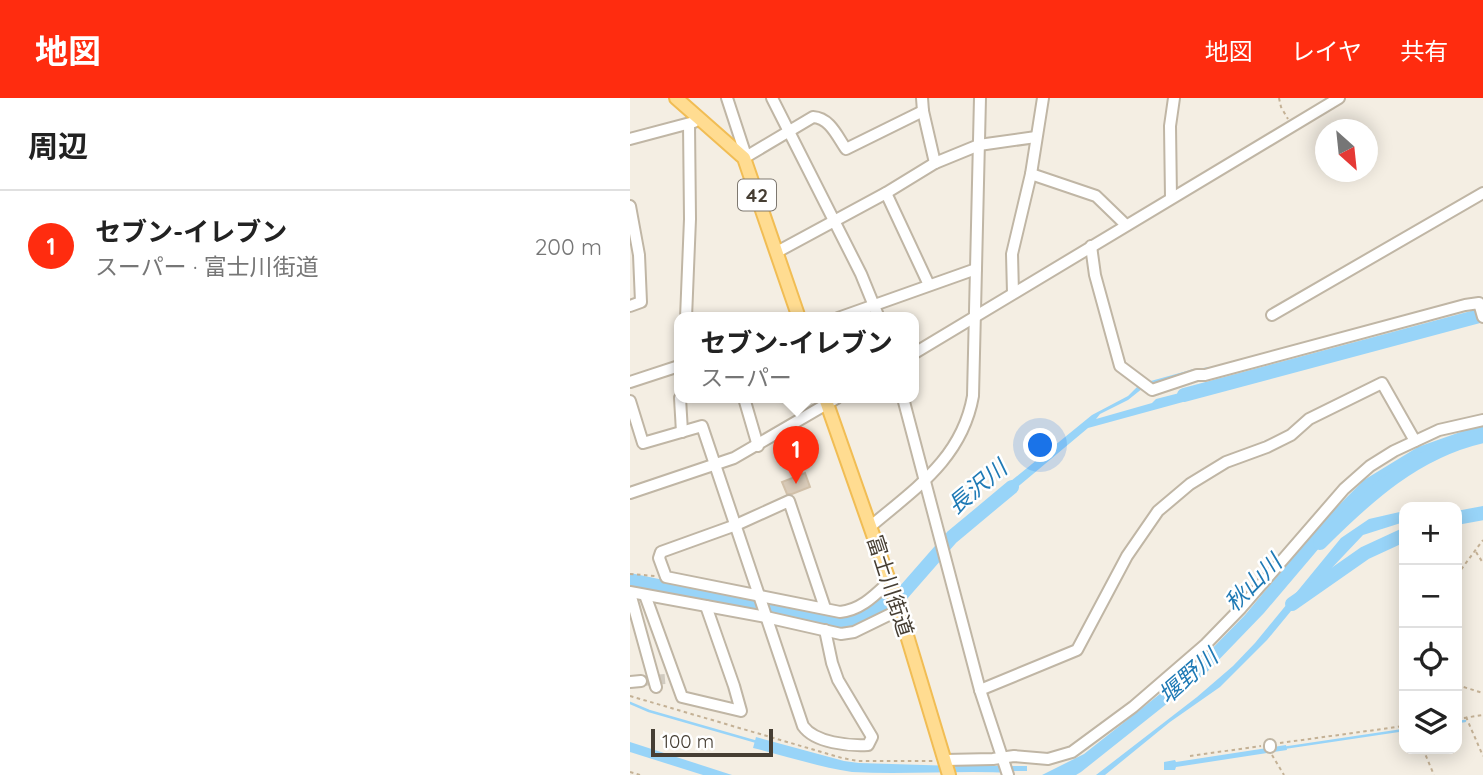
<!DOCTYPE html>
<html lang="ja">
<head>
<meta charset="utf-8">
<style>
	body { margin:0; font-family:Quicksand,"Noto Sans JP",sans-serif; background:#f6f6f6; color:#222 }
	.controls { position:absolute; right:21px; bottom:21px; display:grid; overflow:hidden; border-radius:14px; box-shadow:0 4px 18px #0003 }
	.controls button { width:63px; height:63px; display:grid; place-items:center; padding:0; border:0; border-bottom:2px solid #e0e0e0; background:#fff; color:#222; font:35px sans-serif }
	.compass { position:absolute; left:685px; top:21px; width:63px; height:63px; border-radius:50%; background:#fff; box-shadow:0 4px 18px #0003; rotate:153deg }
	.scale { position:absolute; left:21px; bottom:18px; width:122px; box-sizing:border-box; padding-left:7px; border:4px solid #463e33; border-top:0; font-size:19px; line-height:24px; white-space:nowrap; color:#463e33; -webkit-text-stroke:5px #fff; paint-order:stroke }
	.you { position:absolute; left:411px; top:348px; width:24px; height:24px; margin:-18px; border:5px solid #fff; border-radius:50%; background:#1a73e8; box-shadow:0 0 0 10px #1a73e833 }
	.badge { display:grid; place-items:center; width:46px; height:46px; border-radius:50%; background:#ff2c0f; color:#fff; font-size:23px; font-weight:700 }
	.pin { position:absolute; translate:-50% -58px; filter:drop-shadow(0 2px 4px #0008) }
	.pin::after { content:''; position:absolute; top:37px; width:24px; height:21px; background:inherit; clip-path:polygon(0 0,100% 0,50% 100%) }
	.popup { position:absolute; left:44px; top:214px; width:245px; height:91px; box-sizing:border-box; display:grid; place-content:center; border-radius:14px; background:#fff; filter:drop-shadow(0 2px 5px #0005); font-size:23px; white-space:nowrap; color:#767676 }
	.popup b { font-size:26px; color:#222 }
	.popup::after { content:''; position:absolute; left:50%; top:100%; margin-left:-14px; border:14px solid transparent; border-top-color:#fff }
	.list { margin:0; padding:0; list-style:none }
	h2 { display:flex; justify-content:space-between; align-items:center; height:91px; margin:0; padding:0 28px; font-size:30px }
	h2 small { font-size:23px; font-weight:400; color:#767676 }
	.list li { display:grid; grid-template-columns:46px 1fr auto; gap:21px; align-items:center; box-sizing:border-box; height:112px; padding:0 28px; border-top:2px solid #e0e0e0 }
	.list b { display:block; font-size:26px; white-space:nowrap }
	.list p { margin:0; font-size:23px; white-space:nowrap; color:#767676 }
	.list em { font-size:23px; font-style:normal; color:#767676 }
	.icon { flex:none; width:38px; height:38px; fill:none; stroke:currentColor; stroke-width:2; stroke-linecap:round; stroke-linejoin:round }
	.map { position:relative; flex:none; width:853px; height:677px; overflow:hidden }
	header { display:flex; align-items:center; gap:42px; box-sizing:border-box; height:98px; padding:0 35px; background:#ff2c0f; color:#fff }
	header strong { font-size:33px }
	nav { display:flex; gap:38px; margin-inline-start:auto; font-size:24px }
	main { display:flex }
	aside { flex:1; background:#fff }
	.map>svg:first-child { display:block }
	.water { fill:#98d4f8 }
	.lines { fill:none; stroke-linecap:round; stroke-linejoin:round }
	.stream { stroke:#98d4f8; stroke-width:2.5 }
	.river { stroke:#98d4f8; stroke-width:14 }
	.building { fill:#daccba; stroke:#d2c1aa; stroke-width:2 }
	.minor-tunnel { stroke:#d1cbc0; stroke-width:10; stroke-dasharray:10 5; stroke-linecap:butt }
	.minor-casing { stroke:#c0b6a5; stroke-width:14 }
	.major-casing { stroke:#f1bd54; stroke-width:16 }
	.path { stroke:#c4b195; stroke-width:2; stroke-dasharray:3.5 3.5; stroke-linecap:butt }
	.minor { stroke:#fff; stroke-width:10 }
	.major { stroke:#ffdc91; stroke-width:12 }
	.labels { text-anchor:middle; stroke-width:5; stroke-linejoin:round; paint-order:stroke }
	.shield { fill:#fff; stroke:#7e7870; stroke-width:2 }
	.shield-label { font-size:19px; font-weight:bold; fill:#463e33 }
	.street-label { font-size:21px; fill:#463e33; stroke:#fff }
	.water-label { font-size:23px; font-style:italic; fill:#1f7ab5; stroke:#fff }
</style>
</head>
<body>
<header>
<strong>地図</strong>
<nav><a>地図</a><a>レイヤ</a><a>共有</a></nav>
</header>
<main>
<aside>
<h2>周辺<small></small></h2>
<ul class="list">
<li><span class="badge">1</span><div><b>セブン-イレブン</b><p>スーパー · 富士川街道</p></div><em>200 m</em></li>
</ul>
</aside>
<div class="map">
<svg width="853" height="677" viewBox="0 0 853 677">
	<rect width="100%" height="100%" fill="#f4eee3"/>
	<g class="water">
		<path d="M564,271V274L513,290L498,302L470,316L466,321L522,305L526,301L569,290L570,295L555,301L553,304L458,330L372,402L365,396L462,317L498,298L510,286Z"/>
		<path d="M853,326V335L792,356L735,396L634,515L578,573L451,674L446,677H412L454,656L564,569L615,517L694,422L734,382L788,349Z"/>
		<path d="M774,413V424L733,437L661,513L637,542L590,589L540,624L475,677H466L567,599L603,568L625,545L711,440L739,421Z"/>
		<path d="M126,639L214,663L229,665L326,668H397V673H384L383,675C330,672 275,677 222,674C189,669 156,658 123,650Z"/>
		<path d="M0,644L102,677H73L0,654Z"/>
		<path d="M656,647L657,652L546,669L545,672H534V664L545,662L546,664Z"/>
	</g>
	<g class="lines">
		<g class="stream">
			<path d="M561,273L582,270"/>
			<path d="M0,605L19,613L127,644"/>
			<path d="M827,624L835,623"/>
			<path d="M653,650L774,632"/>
		</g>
		<g class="river">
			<path d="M554,297L853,217"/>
			<path d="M827,420L853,415"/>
			<path d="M690,445C737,398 786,353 853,338"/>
			<path d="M0,482L200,524L217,523L273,495L322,439L382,389"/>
			<path d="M662,506L735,455L774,437"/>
		</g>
	</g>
	<path class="building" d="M175,375L180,389L162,396H157L152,384Z"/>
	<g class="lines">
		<path class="minor-tunnel" d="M11,583L35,581"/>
		<defs>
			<g id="minor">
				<path d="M97,0L116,58"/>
				<path d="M142,0L231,176L249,220"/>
				<path d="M292,0L293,13L305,65"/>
				<path d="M0,41L64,24"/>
				<path d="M114,60L183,19C200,20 207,38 216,51L293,13"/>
				<path d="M401,76L466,98L496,127"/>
				<path d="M256,95L299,187"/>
				<path d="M541,100L540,28L544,0"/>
				<path d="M0,108L9,157L11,204L0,208"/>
				<path d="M461,148L465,177L490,268L522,292L567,277H575L835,207L849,205L853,219"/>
				<path d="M147,154L256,95L305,65L349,47L406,39"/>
				<path d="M383,195L382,156L401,76L413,0"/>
				<path d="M642,217L853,95"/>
				<path d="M56,220L60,121L59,26"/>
				<path d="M208,220L346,171"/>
				<path d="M283,256L709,0"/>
				<path d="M0,284L49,268"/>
				<path d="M50,300L52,334"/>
				<path d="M114,300L128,348"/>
				<path d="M273,300L350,592L378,677"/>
				<path d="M0,303L13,345L72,328L173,628C185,645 219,648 238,647L242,639L208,582L202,565L195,532"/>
				<path d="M0,395L104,360L207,300"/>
				<path d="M241,428C286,390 332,360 343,298L350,0"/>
				<path d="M0,494L136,519L211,536L224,534L269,512"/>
				<path d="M0,495L26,589"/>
				<path d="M15,497L52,599L111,613L104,588L76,508"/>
				<path d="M195,510L159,403L106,427L31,454L29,460L36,479L210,514C231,512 245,497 259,484"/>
				<path d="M0,584L11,583"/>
				<path d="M350,592L447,552L497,458L528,413L560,386L596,364L637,349L661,337L679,321L752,285L785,343"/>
				<path d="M640,647V649"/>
				<path d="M315,662L363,661L384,658L418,661L442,654L503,609L576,546L611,510L714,391L740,368L764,353L809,332L853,322"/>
			</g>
			<g id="major">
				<path d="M46,0L114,60L169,220"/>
				<path d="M195,300L269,511L319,677"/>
			</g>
		</defs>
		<use href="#minor" class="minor-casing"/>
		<use href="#major" class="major-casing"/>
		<g class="path">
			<path d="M649,0L651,9L658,21"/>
			<path d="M846,454L853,465"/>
			<path d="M0,476L25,478"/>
			<path d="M827,477L853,442"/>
			<path d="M827,587L853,595"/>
			<path d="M0,598L212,660L228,663H303"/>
			<path d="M836,619L853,658"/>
			<path d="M827,621L853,617"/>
			<path d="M650,645L774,628"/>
			<path d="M793,651L804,677"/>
			<path d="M642,657L654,677"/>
			<path d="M560,658L631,648"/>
			<path d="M0,674L10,677"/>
		</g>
		<use href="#minor" class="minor"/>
		<use href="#major" class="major"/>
	</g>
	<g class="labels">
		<rect class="shield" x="108" y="81.5" width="38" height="31" rx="5"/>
		<g class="shield-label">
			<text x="127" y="104">42</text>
		</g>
		<g class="street-label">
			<text transform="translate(260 488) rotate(72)" y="7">富士川街道</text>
		</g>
		<g class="water-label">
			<text transform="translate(347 389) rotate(-40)" y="8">長沢川</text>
			<text transform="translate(623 485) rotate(-45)" y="8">秋山川</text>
			<text transform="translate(558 578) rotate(-41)" y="8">堰野川</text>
		</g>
	</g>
</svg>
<div class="controls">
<button>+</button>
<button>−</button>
<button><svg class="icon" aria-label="locate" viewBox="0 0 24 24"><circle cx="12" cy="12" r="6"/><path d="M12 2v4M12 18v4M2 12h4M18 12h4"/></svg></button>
<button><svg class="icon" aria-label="layers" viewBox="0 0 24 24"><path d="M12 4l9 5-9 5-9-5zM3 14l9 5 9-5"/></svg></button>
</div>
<svg class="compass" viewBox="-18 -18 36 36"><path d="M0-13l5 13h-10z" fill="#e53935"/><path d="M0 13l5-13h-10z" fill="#767676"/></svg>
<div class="scale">100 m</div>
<div class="you"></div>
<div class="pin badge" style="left:166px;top:386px">1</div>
<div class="popup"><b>セブン-イレブン</b>スーパー</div>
</div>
</main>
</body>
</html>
